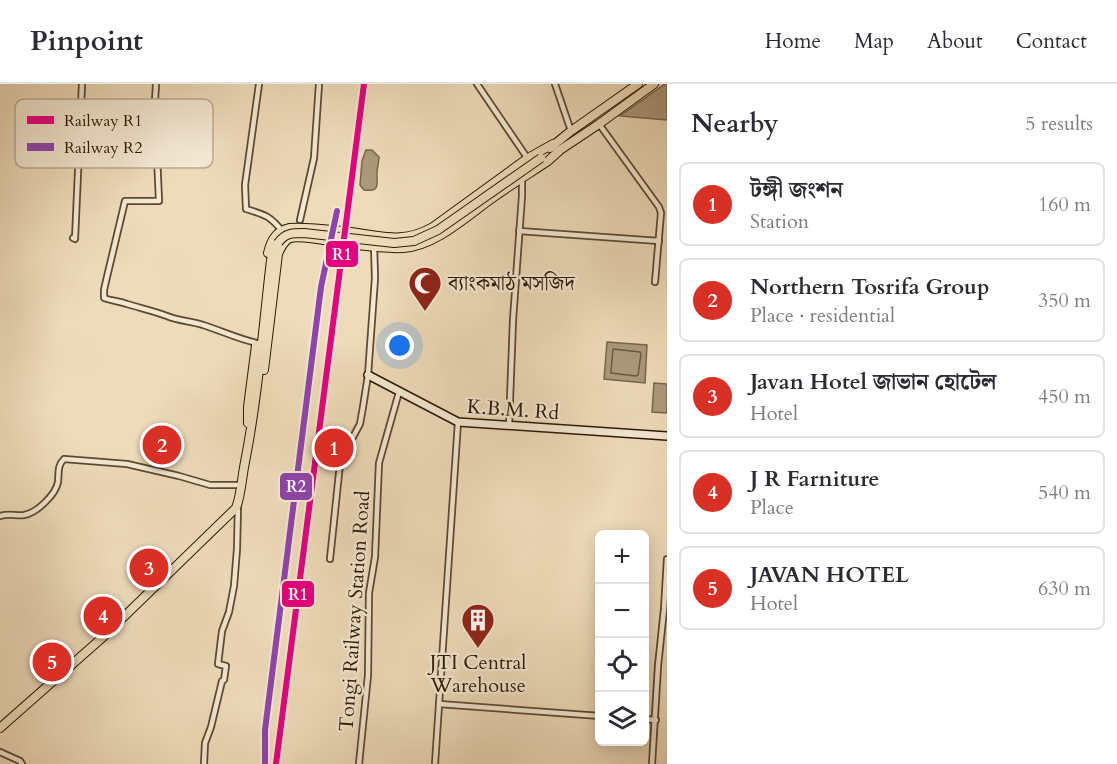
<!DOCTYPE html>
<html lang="en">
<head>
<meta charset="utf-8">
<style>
	body { margin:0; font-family:Cardo,"Noto Serif Bengali",serif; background:#f2f2f3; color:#2b2b33 }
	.controls { position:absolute; right:18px; bottom:18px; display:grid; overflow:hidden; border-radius:9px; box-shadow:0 3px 15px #0003 }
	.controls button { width:54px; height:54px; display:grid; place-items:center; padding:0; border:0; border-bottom:2px solid #e1e1e2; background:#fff; color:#2b2b33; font:30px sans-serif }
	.you { position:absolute; left:400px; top:262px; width:21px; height:21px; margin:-15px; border:4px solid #fff; border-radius:50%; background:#1a73e8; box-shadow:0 0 0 9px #1a73e833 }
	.badge { display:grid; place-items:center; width:39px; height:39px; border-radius:50%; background:#d93025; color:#fff; font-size:20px; font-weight:700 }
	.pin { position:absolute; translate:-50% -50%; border:3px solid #fff; box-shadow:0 2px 6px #0006 }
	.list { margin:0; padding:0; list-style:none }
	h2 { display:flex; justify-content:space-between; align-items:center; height:78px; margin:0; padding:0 24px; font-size:26px }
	h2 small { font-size:20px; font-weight:400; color:#7c7c81 }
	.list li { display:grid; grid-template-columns:39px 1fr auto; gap:18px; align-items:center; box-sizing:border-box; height:84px; margin:0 12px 12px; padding:0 12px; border:2px solid #e1e1e2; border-radius:9px }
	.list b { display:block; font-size:22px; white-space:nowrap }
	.list p { margin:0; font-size:20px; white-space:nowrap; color:#7c7c81 }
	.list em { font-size:20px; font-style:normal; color:#7c7c81 }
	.icon { flex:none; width:33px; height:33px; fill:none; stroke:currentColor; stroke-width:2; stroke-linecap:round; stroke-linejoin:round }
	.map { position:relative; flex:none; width:667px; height:680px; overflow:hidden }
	header { display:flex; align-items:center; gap:36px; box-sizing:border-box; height:84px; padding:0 30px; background:#fff; border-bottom:2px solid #e1e1e2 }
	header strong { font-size:28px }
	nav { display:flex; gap:33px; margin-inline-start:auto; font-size:21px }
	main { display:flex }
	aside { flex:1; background:#fff }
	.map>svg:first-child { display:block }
	.water { fill:#ac997c; stroke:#79664c; stroke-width:1.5 }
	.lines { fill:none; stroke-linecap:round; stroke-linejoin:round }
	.shore { stroke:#6c5940; stroke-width:1.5 }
	.street-casing { stroke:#5c4a31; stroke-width:8 }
	.secondary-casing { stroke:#2c1903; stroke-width:10 }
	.primary-casing { stroke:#2c1903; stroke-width:10 }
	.street { stroke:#f4e8d2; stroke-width:4.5 }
	.secondary { stroke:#f4e8d2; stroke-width:7 }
	.primary { stroke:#eedbba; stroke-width:8 }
	.primary-bridge-casing { stroke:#2c1903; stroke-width:10; stroke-linecap:butt }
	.primary-bridge { stroke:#eedbba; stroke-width:8 }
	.rail-1-casing { stroke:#f4e8d2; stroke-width:10 }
	.rail-2-casing { stroke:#f4e8d2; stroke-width:10 }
	.rail-1 { stroke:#e5007d; stroke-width:6 }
	.rail-2 { stroke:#8e44ad; stroke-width:6 }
	.labels { text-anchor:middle; stroke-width:4.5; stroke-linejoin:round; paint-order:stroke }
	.poi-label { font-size:20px; fill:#2c1903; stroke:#f4e8d2; text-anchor:start }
	.street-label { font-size:20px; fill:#2c1903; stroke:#f4e8d2 }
	.key { fill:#f4e8d2; stroke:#b8aa94; stroke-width:1.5 }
	.key-label { font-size:16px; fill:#2c1903 }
	.line-badge { stroke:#f4e8d2; stroke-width:2 }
	.badge-label { font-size:16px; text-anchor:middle; font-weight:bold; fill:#fff }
</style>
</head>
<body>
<header>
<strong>Pinpoint</strong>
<nav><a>Home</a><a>Map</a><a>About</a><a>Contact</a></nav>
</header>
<main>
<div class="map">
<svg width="667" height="680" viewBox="0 0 667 680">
	<rect width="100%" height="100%" fill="#eedbba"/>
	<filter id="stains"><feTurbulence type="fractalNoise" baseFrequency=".00333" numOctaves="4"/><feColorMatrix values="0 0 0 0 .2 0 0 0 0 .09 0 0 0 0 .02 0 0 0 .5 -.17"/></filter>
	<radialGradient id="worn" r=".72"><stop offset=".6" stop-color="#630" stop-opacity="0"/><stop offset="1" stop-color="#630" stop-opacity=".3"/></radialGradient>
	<g class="water">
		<path d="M665,0H667V36L620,32Z"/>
		<path d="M366,66H372L379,73C379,78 377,84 377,89C377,101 380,108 364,106L360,101L362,77Z"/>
		<path d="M607,258L647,261L645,299L604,295Z"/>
		<path d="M654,299L667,300V329L652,328Z"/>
	</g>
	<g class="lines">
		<path class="shore" d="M613,265L640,268L641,270L638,291L636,292L611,289V287Z"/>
		<defs>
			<g id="street">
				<path d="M156,0L152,68L157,72L159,117H125L106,197L104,206V214C112,217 119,217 127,220C140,224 154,227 167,232C178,237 192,237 203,241C222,247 238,255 257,259"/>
				<path d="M259,0L245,101L246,125C266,131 270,132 283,148"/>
				<path d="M477,0L528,75"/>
				<path d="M555,0L571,47"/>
				<path d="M599,40L659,123L661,129L655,198"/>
				<path d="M300,136L314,74L319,0"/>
				<path d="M519,147L659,157"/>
				<path d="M73,154L75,155L82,0"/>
				<path d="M509,342L513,236L522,112V94"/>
				<path d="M0,432C9,429 16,432 24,431C37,429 56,410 58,398C59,389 57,382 64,375L127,380L179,392L210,401H241"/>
				<path d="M330,475L342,361L353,353L360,340L363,323L368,291L375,194L374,161"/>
				<path d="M439,620L600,632"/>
				<path d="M644,635L656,636"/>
				<path d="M0,668L20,677L22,680"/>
				<path d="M204,680L205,659L211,643L222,597L224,596L226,582L218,580L222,547L229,528L234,502L237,465L238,422"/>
				<path d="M359,680L368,591L369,509L375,473L379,379L399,308"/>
				<path d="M435,680L458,338"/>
				<path d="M652,680L658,582L664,525L667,475"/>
			</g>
			<path id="secondary" d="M368,291L458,338L667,352"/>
			<g id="primary">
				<path d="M550,64L571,47L638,0"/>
				<path d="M557,68L599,40L654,0"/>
				<path d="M268,169C271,156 276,147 290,144C310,143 331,146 351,148C383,152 403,160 433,143L528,74L553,60"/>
				<path d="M264,286L278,170C280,165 283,159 288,155C299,149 334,159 347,160C365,162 384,165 403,164C436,162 468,131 494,113C512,100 530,89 548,77L559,67"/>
				<path d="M248,339V323L256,261"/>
				<path d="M0,644L103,553L236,424C241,412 242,392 245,378C258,312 263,244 271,176L275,163L278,159"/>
			</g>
		</defs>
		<use href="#street" class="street-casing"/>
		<use href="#secondary" class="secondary-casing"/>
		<use href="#primary" class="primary-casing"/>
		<use href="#street" class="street"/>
		<use href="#secondary" class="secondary"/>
		<use href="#primary" class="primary"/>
		<defs>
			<path id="primary-bridge" d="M278,159C285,149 292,149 304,149L394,159L414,157L438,146L541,74"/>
		</defs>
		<use href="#primary-bridge" class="primary-bridge-casing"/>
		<use href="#primary-bridge" class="primary-bridge"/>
		<defs>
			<path id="rail-1" d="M276,680L364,0"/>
			<path id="rail-2" d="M265,679V646L321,203L337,127"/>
		</defs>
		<use href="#rail-1" class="rail-1-casing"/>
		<use href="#rail-2" class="rail-2-casing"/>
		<use href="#rail-1" class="rail-1"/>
		<use href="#rail-2" class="rail-2"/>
	</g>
	<defs>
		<symbol id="mosque-pin" viewBox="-11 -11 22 30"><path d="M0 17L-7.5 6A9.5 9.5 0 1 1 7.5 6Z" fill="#8f2418" stroke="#f4e8d2"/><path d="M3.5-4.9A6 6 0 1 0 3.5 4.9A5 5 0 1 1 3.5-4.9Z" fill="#fff"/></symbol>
		<symbol id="building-pin" viewBox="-11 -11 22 30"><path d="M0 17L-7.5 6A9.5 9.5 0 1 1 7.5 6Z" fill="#8f2418" stroke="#f4e8d2"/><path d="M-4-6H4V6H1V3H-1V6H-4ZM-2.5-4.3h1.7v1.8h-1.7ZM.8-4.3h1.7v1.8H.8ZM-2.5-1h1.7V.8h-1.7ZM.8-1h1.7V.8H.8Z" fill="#fff"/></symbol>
	</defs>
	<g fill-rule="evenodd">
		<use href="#mosque-pin" x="406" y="180" width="38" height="52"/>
		<use href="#building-pin" x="459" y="517" width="38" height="52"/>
	</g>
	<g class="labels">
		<g class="poi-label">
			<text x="448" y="206">ব্যাংকমাঠ মসজিদ</text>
			<text x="478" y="585" text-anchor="middle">JTI Central<tspan x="478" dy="23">Warehouse</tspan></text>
		</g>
		<g class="street-label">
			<text transform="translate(513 325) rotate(4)" y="7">K.B.M. Rd</text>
			<text transform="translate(354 527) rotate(-86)" y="7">Tongi Railway Station Road</text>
		</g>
	</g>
	<rect x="15" y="15" width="198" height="69" rx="9" class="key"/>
	<rect x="27" y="32" width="27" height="8" fill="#e5007d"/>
	<rect x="27" y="59" width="27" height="8" fill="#8e44ad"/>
	<g class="key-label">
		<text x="64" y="42">Railway R1</text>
		<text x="64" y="69">Railway R2</text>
	</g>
	<g class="line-badge">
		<rect x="325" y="156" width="34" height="28" rx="6" fill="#e5007d"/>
		<rect x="279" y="388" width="34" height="29" rx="6" fill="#8e44ad"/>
		<rect x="281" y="496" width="34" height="28" rx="6" fill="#e5007d"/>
	</g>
	<g class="badge-label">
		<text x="342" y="176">R1</text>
		<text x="296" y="408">R2</text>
		<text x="298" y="516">R1</text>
	</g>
	<rect width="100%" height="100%" filter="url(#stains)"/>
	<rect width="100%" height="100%" fill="url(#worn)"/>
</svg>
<div class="controls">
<button>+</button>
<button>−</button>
<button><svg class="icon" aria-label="locate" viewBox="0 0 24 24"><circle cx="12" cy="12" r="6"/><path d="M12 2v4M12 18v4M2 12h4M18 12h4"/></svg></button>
<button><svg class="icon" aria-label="layers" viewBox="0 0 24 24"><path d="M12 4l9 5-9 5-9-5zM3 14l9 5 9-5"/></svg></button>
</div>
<div class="you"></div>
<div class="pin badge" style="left:334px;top:364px">1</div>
<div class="pin badge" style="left:162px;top:361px">2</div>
<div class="pin badge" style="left:149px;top:484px">3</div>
<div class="pin badge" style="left:103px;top:532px">4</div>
<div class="pin badge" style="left:52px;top:578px">5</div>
</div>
<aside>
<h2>Nearby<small>5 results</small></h2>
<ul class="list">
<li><span class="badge">1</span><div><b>টঙ্গী জংশন</b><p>Station</p></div><em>160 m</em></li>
<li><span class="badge">2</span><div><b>Northern Tosrifa Group</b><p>Place · residential</p></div><em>350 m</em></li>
<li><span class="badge">3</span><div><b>Javan Hotel জাভান হোটেল</b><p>Hotel</p></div><em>450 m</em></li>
<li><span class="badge">4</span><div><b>J R Farniture</b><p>Place</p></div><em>540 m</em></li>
<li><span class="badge">5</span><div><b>JAVAN HOTEL</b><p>Hotel</p></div><em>630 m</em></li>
</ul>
</aside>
</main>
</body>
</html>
